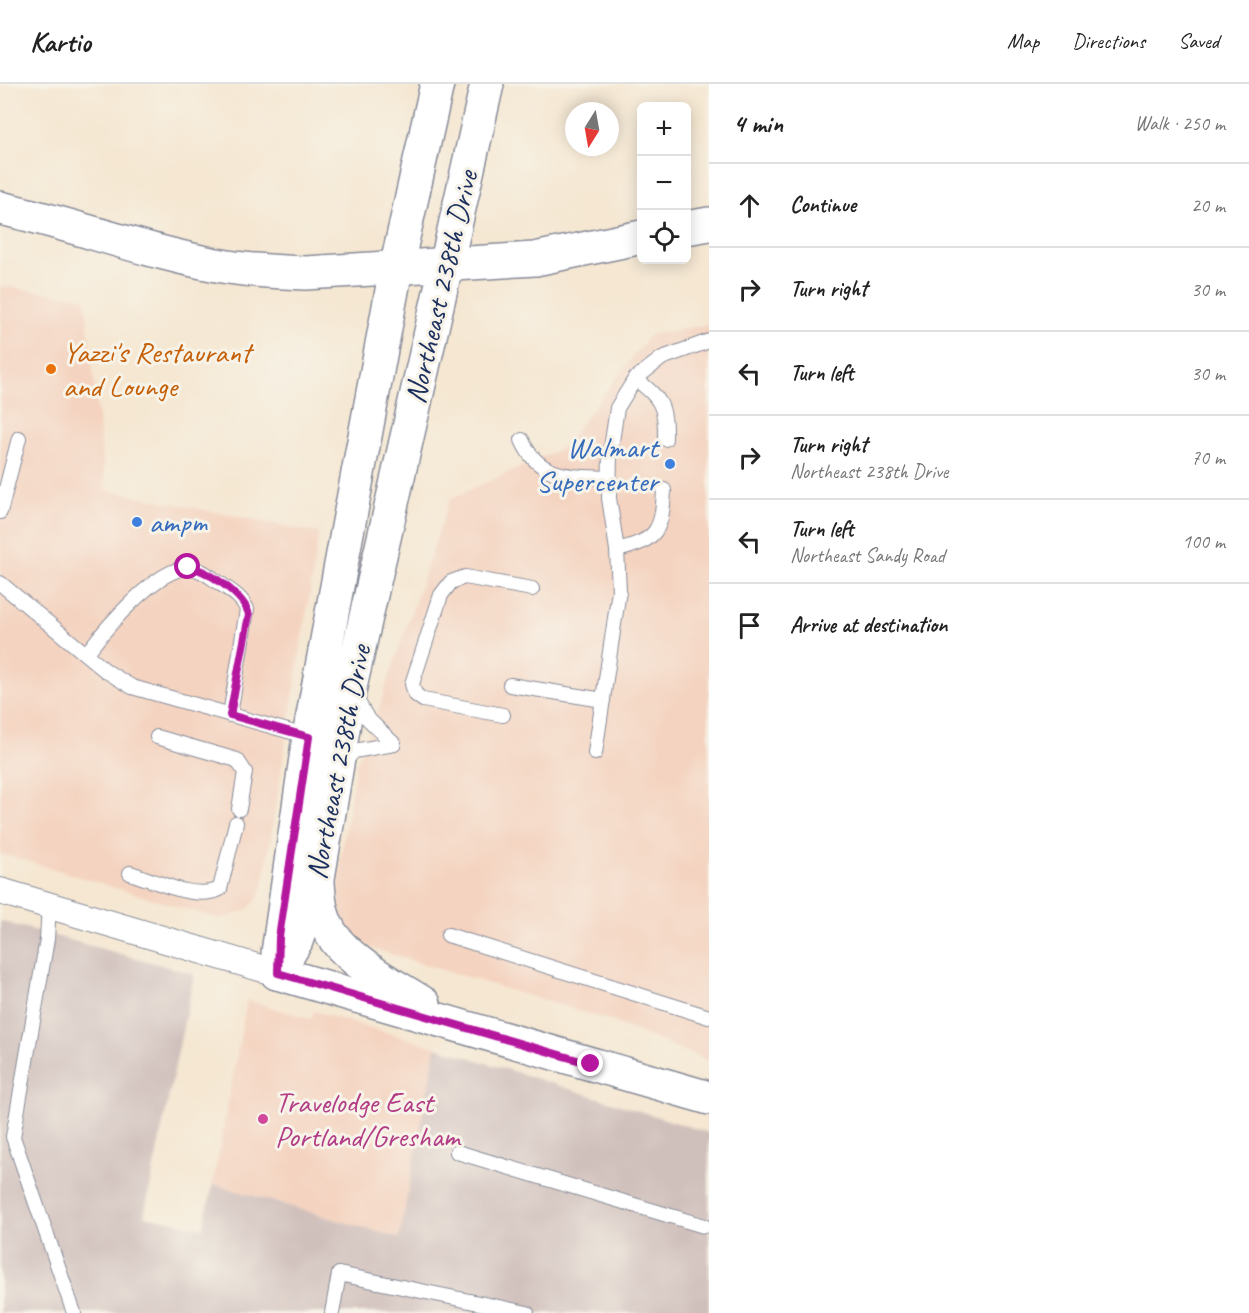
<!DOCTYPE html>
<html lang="en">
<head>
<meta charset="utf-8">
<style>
	body { margin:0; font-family:Caveat,sans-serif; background:#f6f6f6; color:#222 }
	.controls { position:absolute; right:18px; top:18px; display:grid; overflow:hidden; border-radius:9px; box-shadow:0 3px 15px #0003 }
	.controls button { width:54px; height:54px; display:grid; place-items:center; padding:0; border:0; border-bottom:2px solid #e0e0e0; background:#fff; color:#222; font:30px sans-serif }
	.compass { position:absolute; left:565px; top:18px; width:54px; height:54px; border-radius:50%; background:#fff; box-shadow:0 3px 15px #0003; rotate:191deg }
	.stop { position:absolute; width:18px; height:18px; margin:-14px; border:4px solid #b5179e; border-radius:50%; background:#fff }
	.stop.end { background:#b5179e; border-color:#fff; box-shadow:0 2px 6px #0008 }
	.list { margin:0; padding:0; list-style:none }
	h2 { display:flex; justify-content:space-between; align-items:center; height:78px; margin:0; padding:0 24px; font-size:26px }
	h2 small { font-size:20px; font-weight:400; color:#767676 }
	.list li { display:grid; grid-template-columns:39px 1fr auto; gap:18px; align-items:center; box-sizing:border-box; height:84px; padding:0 24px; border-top:2px solid #e0e0e0 }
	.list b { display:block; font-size:22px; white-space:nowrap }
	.list p { margin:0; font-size:20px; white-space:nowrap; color:#767676 }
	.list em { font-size:20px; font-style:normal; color:#767676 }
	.icon { flex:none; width:33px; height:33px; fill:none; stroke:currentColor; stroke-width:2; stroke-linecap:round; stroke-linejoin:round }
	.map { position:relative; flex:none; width:709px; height:1229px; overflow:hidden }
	header { display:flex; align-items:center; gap:36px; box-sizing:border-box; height:84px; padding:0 30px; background:#fff; border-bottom:2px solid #e0e0e0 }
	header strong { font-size:28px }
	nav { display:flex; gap:33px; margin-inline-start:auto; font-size:21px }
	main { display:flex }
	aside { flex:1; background:#fff }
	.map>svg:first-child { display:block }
	.built { fill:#f4d3c0 }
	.industrial { fill:#d0c0bc }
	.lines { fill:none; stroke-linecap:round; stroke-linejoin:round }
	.lane-casing { stroke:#888b98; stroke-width:16 }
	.street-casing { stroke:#888b98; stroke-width:28 }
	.secondary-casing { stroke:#888b98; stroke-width:36 }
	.highway-casing { stroke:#888b98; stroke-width:36 }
	.lane { stroke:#fff; stroke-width:14 }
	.street { stroke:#fff; stroke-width:26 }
	.secondary { stroke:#fff; stroke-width:33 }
	.highway { stroke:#fff; stroke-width:33 }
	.route { stroke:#b5179e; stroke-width:8 }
	.food-dot { fill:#e8710a; stroke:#f7f3e8; stroke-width:2 }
	.shop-dot { fill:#3f7fe0; stroke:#f7f3e8; stroke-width:2 }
	.hotel-dot { fill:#d1479c; stroke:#f7f3e8; stroke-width:2 }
	.labels { text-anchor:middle; stroke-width:6; stroke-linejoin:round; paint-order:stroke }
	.street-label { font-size:30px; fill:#1b2f5e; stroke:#f7f3e8 }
	.food-label { font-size:30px; fill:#c56008; stroke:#f7f3e8; text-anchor:start }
	.shop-label { font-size:30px; fill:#366cbe; stroke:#f7f3e8; text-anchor:end }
	.hotel-label { font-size:30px; fill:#b23c85; stroke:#f7f3e8; text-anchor:start }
</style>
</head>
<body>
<header>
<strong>Kartio</strong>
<nav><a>Map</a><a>Directions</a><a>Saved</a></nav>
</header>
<main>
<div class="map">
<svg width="709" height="1229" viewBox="0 0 709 1229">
	<rect width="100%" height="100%" fill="#f7f3e8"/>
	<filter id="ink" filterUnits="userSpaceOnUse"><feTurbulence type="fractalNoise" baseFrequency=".0167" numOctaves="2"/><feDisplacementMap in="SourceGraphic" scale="12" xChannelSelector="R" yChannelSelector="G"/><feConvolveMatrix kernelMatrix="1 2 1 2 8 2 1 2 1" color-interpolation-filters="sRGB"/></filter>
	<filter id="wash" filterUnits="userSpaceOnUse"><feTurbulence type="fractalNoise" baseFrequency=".008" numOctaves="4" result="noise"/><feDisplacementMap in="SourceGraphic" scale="24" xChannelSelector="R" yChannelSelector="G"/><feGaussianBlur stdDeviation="1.35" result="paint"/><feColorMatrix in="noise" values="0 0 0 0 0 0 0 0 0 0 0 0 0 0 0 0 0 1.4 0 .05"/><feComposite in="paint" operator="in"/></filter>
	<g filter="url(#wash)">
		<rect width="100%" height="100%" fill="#f5e7d2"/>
		<g class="built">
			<path d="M0,202L85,214L106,406L319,449L263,802L257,816L246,827L219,835L0,769Z"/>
			<path d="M709,240V977L606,935L370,864L355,854L343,839L339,820V785L355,684L379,623L450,415L562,364L650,251Z"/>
			<path d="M247,916L311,935L314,927L436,963L399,1154L213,1100Z"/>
		</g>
		<path class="industrial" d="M0,837L194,890L144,1132L203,1144L213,1100L399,1154L436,963L709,1049V1229H0Z"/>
	</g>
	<g filter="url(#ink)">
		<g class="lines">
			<defs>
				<g id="lane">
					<path d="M635,295C661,313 666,323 665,355"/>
					<path d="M522,356C539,396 572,392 610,394"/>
					<path d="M0,428L19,354"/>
					<path d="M617,466C657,456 662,447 664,406"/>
					<path d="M0,499L106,587L132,603L309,653"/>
					<path d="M86,570C105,545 157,483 189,484C200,484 209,492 218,498C229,506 241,512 247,525L230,631"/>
					<path d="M510,601L603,616"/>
					<path d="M354,611L367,634L394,660"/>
					<path d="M503,631L423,616L415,610L412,600L441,511L451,498L465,493L532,505"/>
					<path d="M157,653L237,676L245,688L239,725"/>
					<path d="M595,669L619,507L617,466L609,414L610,371L617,324L635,295L662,274L709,257"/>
					<path d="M345,677L354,667L394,660"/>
					<path d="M130,789C156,797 195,817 220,805L236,739"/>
					<path d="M49,822L47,855L13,1053L74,1229"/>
					<path d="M448,851L709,933"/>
					<path d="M457,1068L704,1142"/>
					<path d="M332,1229L339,1190L527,1229"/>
				</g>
				<path id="street" d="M0,807L277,889"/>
				<g id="secondary">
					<path d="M318,799C319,813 320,827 326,840C341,875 393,900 424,920"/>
					<path d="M278,869L309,653L396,185"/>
					<path d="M277,889L296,857L318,794L350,603L446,182"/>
					<path d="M277,889L709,1014"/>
				</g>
				<g id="highway">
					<path d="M0,124C77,141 150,170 228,183C254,187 280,188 306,189L535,175L642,153"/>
					<path d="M686,144L709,140"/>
					<path d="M446,182L487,0"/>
					<path d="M396,185L437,0"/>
				</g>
			</defs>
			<use href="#lane" class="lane-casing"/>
			<use href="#street" class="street-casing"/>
			<use href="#secondary" class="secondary-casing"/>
			<use href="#highway" class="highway-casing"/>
			<use href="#lane" class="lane"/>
			<use href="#street" class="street"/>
			<use href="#secondary" class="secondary"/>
			<use href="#highway" class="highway"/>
		</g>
	</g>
	<g class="lines" filter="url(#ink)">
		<path class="route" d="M188,483C207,485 245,512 249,531L230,631L309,653L279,853L278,889L591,980"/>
	</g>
	<circle class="food-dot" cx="51" cy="285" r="6"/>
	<g class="shop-dot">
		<circle cx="670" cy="380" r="6"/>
		<circle cx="137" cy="438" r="6"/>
	</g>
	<circle class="hotel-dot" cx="263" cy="1035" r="6"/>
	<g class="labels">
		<g class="street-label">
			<text transform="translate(441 203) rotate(-77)" y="10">Northeast 238th Drive</text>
			<text transform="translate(338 678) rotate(-79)" y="10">Northeast 238th Drive</text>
		</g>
		<g class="food-label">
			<text x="63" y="278">Yazzi's Restaurant<tspan x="63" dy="34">and Lounge</tspan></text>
		</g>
		<g class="shop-label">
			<text x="658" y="373">Walmart<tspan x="658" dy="34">Supercenter</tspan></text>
			<text x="149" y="448" text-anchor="start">ampm</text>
		</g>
		<g class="hotel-label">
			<text x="275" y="1028">Travelodge East<tspan x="275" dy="34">Portland/Gresham</tspan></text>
		</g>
	</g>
</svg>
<div class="controls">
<button>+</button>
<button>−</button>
<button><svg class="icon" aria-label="locate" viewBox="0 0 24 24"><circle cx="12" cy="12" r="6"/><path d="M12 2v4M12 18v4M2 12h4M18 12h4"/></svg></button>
</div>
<svg class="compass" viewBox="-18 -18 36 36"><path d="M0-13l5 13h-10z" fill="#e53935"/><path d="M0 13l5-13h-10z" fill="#767676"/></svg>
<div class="stop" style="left:188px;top:483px"></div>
<div class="stop end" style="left:591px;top:980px"></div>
</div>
<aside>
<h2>4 min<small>Walk · 250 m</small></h2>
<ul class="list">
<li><svg class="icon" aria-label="ahead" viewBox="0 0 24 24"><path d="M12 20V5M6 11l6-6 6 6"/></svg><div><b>Continue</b></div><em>20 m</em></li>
<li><svg class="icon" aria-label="right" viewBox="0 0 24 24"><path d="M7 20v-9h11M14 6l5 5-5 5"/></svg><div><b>Turn right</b></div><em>30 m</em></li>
<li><svg class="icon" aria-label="left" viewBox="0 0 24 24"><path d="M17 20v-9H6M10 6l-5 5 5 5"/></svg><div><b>Turn left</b></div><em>30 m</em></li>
<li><svg class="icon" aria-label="right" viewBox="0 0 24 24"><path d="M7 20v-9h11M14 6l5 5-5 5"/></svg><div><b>Turn right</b><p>Northeast 238th Drive</p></div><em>70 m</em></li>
<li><svg class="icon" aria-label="left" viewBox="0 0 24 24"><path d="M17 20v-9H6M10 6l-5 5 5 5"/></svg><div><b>Turn left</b><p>Northeast Sandy Road</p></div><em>100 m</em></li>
<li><svg class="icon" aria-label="arrive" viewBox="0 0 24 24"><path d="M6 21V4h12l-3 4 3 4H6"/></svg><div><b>Arrive at destination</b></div></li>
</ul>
</aside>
</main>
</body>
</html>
